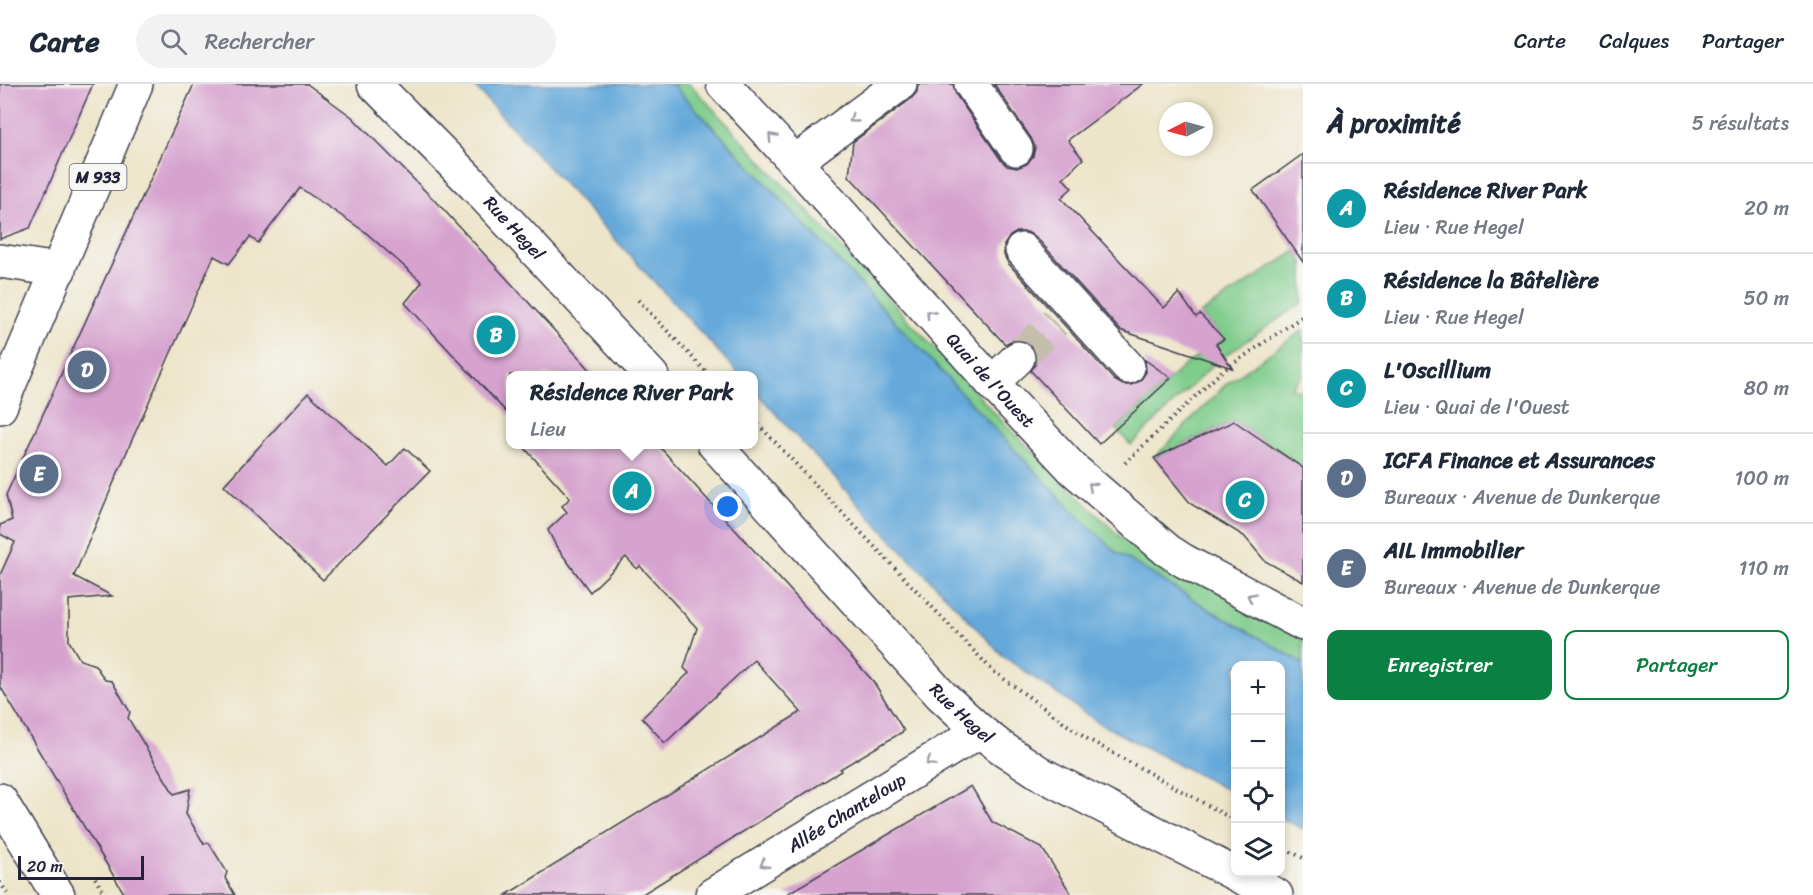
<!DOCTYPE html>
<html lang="fr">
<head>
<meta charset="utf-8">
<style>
	body { margin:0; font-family:Sriracha,sans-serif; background:#f2f2f3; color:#1f2937 }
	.controls { position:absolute; right:18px; bottom:18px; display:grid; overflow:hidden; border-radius:12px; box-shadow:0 3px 9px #0003 }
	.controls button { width:54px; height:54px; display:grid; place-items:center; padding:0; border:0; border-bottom:2px solid #e0e1e3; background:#fff; color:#1f2937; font:30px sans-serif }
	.compass { position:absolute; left:1159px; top:18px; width:54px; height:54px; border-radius:50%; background:#fff; box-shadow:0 3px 9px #0003; rotate:264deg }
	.scale { position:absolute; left:18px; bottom:15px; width:126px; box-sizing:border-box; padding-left:6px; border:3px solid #22223b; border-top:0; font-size:16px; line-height:21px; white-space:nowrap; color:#22223b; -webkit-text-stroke:4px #f6f6f2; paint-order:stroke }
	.you { position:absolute; left:728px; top:423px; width:21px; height:21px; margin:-15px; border:4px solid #fff; border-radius:50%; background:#1a73e8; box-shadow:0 0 0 9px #1a73e833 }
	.badge { display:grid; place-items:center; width:39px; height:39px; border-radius:50%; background:#0b8043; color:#fff; font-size:20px; font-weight:700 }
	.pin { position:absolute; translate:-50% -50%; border:3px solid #fff; box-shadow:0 2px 6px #0006 }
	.popup { position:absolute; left:506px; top:287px; width:252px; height:78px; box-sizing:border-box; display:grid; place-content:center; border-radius:12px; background:#fff; filter:drop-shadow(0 2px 4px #0005); font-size:20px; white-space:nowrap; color:#747a83 }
	.popup b { font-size:22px; color:#1f2937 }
	.popup::after { content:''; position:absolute; left:50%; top:100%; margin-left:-12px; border:12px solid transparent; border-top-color:#fff }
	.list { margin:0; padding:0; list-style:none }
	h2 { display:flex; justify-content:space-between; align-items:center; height:78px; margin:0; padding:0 24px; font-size:26px }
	h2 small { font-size:20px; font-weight:400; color:#747a83 }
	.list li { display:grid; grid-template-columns:39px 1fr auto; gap:18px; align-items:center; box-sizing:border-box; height:90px; padding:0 24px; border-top:2px solid #e0e1e3 }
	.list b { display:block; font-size:22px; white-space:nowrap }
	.list p { margin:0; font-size:20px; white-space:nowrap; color:#747a83 }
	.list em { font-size:20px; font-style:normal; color:#747a83 }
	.actions { display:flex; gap:12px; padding:18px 24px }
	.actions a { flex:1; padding:14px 0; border:2px solid #0b8043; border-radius:12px; text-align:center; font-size:21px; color:#0b8043 }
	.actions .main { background:#0b8043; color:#fff }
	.icon { flex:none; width:33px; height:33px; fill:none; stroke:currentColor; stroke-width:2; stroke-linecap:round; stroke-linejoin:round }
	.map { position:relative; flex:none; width:1303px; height:811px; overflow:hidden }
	header { display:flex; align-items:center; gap:36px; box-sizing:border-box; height:84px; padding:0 30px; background:#fff; border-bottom:2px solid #e0e1e3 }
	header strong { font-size:28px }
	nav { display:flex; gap:33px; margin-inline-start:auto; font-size:21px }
	.search { width:420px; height:54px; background:#f2f2f3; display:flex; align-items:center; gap:15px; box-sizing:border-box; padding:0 21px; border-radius:33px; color:#747a83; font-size:22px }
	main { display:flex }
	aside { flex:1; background:#fff }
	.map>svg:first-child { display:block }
	.green { fill:#7fcc8b; stroke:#507763; stroke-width:1.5 }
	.water { fill:#65a9da; stroke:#44668a; stroke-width:1.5 }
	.building { fill:#d6a2cf }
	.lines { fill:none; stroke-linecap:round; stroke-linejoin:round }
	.minor-tunnel { stroke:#c4bead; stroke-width:33; stroke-dasharray:33 16; stroke-linecap:butt }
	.minor-casing { stroke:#403f50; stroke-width:36 }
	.major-casing { stroke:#403f50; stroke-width:36 }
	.path { stroke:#403f50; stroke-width:4; stroke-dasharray:1.5 4.5; stroke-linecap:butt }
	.minor { stroke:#fff; stroke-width:33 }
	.major { stroke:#fff; stroke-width:33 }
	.oneway { stroke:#9c9ca7 }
	.labels { text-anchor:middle; stroke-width:5; stroke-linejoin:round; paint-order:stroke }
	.shield { fill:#f6f6f2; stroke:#626272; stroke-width:1.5 }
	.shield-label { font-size:16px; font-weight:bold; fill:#22223b }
	.street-label { font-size:18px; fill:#22223b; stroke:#f6f6f2 }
</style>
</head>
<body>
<header>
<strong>Carte</strong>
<div class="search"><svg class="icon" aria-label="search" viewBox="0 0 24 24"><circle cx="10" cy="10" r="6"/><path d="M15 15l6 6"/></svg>Rechercher</div>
<nav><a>Carte</a><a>Calques</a><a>Partager</a></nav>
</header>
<main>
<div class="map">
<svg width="1303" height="811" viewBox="0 0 1303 811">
	<rect width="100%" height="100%" fill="#f6f6f2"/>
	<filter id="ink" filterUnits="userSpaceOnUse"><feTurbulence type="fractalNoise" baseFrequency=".0167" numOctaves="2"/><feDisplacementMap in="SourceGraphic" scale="12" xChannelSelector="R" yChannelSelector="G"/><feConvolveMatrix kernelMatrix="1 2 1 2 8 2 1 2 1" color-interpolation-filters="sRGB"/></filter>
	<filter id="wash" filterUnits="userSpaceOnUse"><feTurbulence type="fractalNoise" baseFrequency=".008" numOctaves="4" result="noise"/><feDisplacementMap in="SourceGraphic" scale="24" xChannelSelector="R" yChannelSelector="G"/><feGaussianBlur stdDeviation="1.35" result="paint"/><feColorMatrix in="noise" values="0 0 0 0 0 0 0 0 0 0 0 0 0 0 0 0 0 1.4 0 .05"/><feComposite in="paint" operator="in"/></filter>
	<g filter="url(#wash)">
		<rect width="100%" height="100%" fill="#ede5c9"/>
		<g class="green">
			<path d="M672,0H690L1000,335L1119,452L1303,553V579L1205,523L1116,468L1081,435L1009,360L762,95Z"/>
			<path d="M1296,167L1303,177V218L1216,278L1131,361L1116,345L1186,280L1223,256L1221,252L1200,230Z"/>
			<path d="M1303,246V291L1291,304L1303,308V384L1234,337L1154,374L1226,300Z"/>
		</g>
		<path class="water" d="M472,0H672L762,95L1009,360L1081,435L1116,468L1205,523L1303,579V745L1281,734L1280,582H1236L1235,710L1099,639L1004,573L875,438L754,306V292L740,291Z"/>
		<g id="blocks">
			<g class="building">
				<path d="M0,0H93L30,144L0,155Z"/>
				<path d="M194,0H307L352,33L443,125L595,291H510V332L405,219L422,198L364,147L300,104L258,159L250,153L229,180L214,172L131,358L74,492L112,512L69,516V557L80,576L95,581L105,596L112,597L130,628L128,634L174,710L190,705L186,730L204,760L209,759L227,788L225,794L235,811H125L0,602V491L15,458L0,450V441L12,436L6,411Z"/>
				<path d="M918,0H953L956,11L1001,76L1007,82L1017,84L1027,80L1033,72L1035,63L1031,54L994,0H1143L1068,56L1083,75L1063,94L1072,104L1061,114L1164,224L1179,209L1196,233L1200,230L1224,255L1216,260L1232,284L1120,246L1036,153L1027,148H1017L1010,152L1004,161V171L1008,179L1114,296L1123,301H1131L1140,297L1146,288L1145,276L1171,294L1099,360L1031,287L1036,279V270L1032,261L1023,256H1013L1005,260L849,92L853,58L911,15L917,8Z"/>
				<path d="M1303,70V178L1253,106Z"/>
				<path d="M308,309L388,382L405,364L430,387L323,496L224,401Z"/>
				<path d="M1234,337L1303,384V498L1265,477L1244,452L1191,420L1154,374Z"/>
				<path d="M521,360H657L873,597L904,647L840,685L841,687L641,811H506L801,628L754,576L665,659L642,634L689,589L684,584L697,544L640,482L637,485L626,473L590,508L556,462L548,446L567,428L562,422L570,414Z"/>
				<path d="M971,702L992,738L1042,764L1072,811H785Z"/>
			</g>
		</g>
	</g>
	<g filter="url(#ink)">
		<use href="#blocks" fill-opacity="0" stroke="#403f50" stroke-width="1.5"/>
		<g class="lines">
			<path class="minor-tunnel" d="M1018,274L1055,238"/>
			<defs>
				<g id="minor">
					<path id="s1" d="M374,0L474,101L652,292"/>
					<path id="s2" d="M723,0L795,78L992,299L1073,385L1167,466L1184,477L1303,540"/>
					<path d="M971,0L1016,65"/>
					<path d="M795,78L900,0"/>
					<path d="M1022,166L1128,283"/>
					<path d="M0,177L59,186"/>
					<path d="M992,299L1018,274"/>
					<path id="s3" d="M714,360L941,611L980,647L1002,664L1043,691L1276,811"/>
					<path d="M0,716L58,811"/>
					<path id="s4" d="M712,811L980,647"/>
				</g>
				<path id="major" d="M0,323L136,0"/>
			</defs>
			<use href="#minor" class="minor-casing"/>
			<use href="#major" class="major-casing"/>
			<g class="path">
				<path d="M638,216L710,292"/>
				<path d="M754,336L993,587L1084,653L1236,737"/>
				<path d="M1125,379L1221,288L1303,232"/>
				<path d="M1280,762L1303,774"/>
				<path d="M95,794L105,811"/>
				<path d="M0,798L8,811"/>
			</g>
			<use href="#minor" class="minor"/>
			<use href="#major" class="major"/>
		</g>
		<defs><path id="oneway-chevron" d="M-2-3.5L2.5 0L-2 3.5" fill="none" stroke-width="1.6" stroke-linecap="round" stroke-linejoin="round" transform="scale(1.5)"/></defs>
		<g class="oneway">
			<use href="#oneway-chevron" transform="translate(853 35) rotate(144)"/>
			<use href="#oneway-chevron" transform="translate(772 53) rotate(-133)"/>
			<use href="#oneway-chevron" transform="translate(930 230) rotate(-132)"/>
			<use href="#oneway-chevron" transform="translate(1092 402) rotate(-138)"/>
			<use href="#oneway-chevron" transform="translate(1251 513) rotate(-152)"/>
			<use href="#oneway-chevron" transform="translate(930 678) rotate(148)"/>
			<use href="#oneway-chevron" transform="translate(764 780) rotate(149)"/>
		</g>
	</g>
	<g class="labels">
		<rect class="shield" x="69.5" y="80" width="57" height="26" rx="4.5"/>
		<g class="shield-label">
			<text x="98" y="99">M 933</text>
		</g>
		<g class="street-label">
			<text dy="6" stroke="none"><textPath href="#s1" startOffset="201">Rue Hegel</textPath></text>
			<text dy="6" stroke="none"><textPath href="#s2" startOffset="399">Quai de l'Ouest</textPath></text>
			<text dy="6" stroke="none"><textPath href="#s3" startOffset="366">Rue Hegel</textPath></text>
			<text dy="6" stroke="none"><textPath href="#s4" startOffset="158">Allée Chanteloup</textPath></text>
		</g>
	</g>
</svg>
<div class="controls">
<button>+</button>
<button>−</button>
<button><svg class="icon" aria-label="locate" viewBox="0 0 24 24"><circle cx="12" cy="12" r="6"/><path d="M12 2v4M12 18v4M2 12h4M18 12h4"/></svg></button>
<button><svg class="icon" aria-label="layers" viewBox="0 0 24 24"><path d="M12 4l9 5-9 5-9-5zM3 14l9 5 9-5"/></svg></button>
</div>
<svg class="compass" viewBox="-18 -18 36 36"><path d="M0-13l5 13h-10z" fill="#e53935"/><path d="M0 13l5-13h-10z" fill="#747a83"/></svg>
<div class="scale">20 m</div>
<div class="you"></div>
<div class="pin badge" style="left:632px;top:407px;background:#0f9aa8">A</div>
<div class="popup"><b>Résidence River Park</b>Lieu</div>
<div class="pin badge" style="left:496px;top:251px;background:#0f9aa8">B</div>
<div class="pin badge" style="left:1245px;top:416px;background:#0f9aa8">C</div>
<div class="pin badge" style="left:87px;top:286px;background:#5c6f8a">D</div>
<div class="pin badge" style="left:39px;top:390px;background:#5c6f8a">E</div>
</div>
<aside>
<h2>À proximité<small>5 résultats</small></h2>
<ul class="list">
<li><span class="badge" style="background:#0f9aa8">A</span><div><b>Résidence River Park</b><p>Lieu · Rue Hegel</p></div><em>20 m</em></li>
<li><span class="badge" style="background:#0f9aa8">B</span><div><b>Résidence la Bâtelière</b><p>Lieu · Rue Hegel</p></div><em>50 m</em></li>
<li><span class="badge" style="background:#0f9aa8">C</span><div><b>L'Oscillium</b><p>Lieu · Quai de l'Ouest</p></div><em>80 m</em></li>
<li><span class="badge" style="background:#5c6f8a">D</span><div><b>ICFA Finance et Assurances</b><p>Bureaux · Avenue de Dunkerque</p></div><em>100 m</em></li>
<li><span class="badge" style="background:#5c6f8a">E</span><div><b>AIL Immobilier</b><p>Bureaux · Avenue de Dunkerque</p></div><em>110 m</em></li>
</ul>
<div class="actions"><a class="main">Enregistrer</a><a>Partager</a></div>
</aside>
</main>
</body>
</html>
